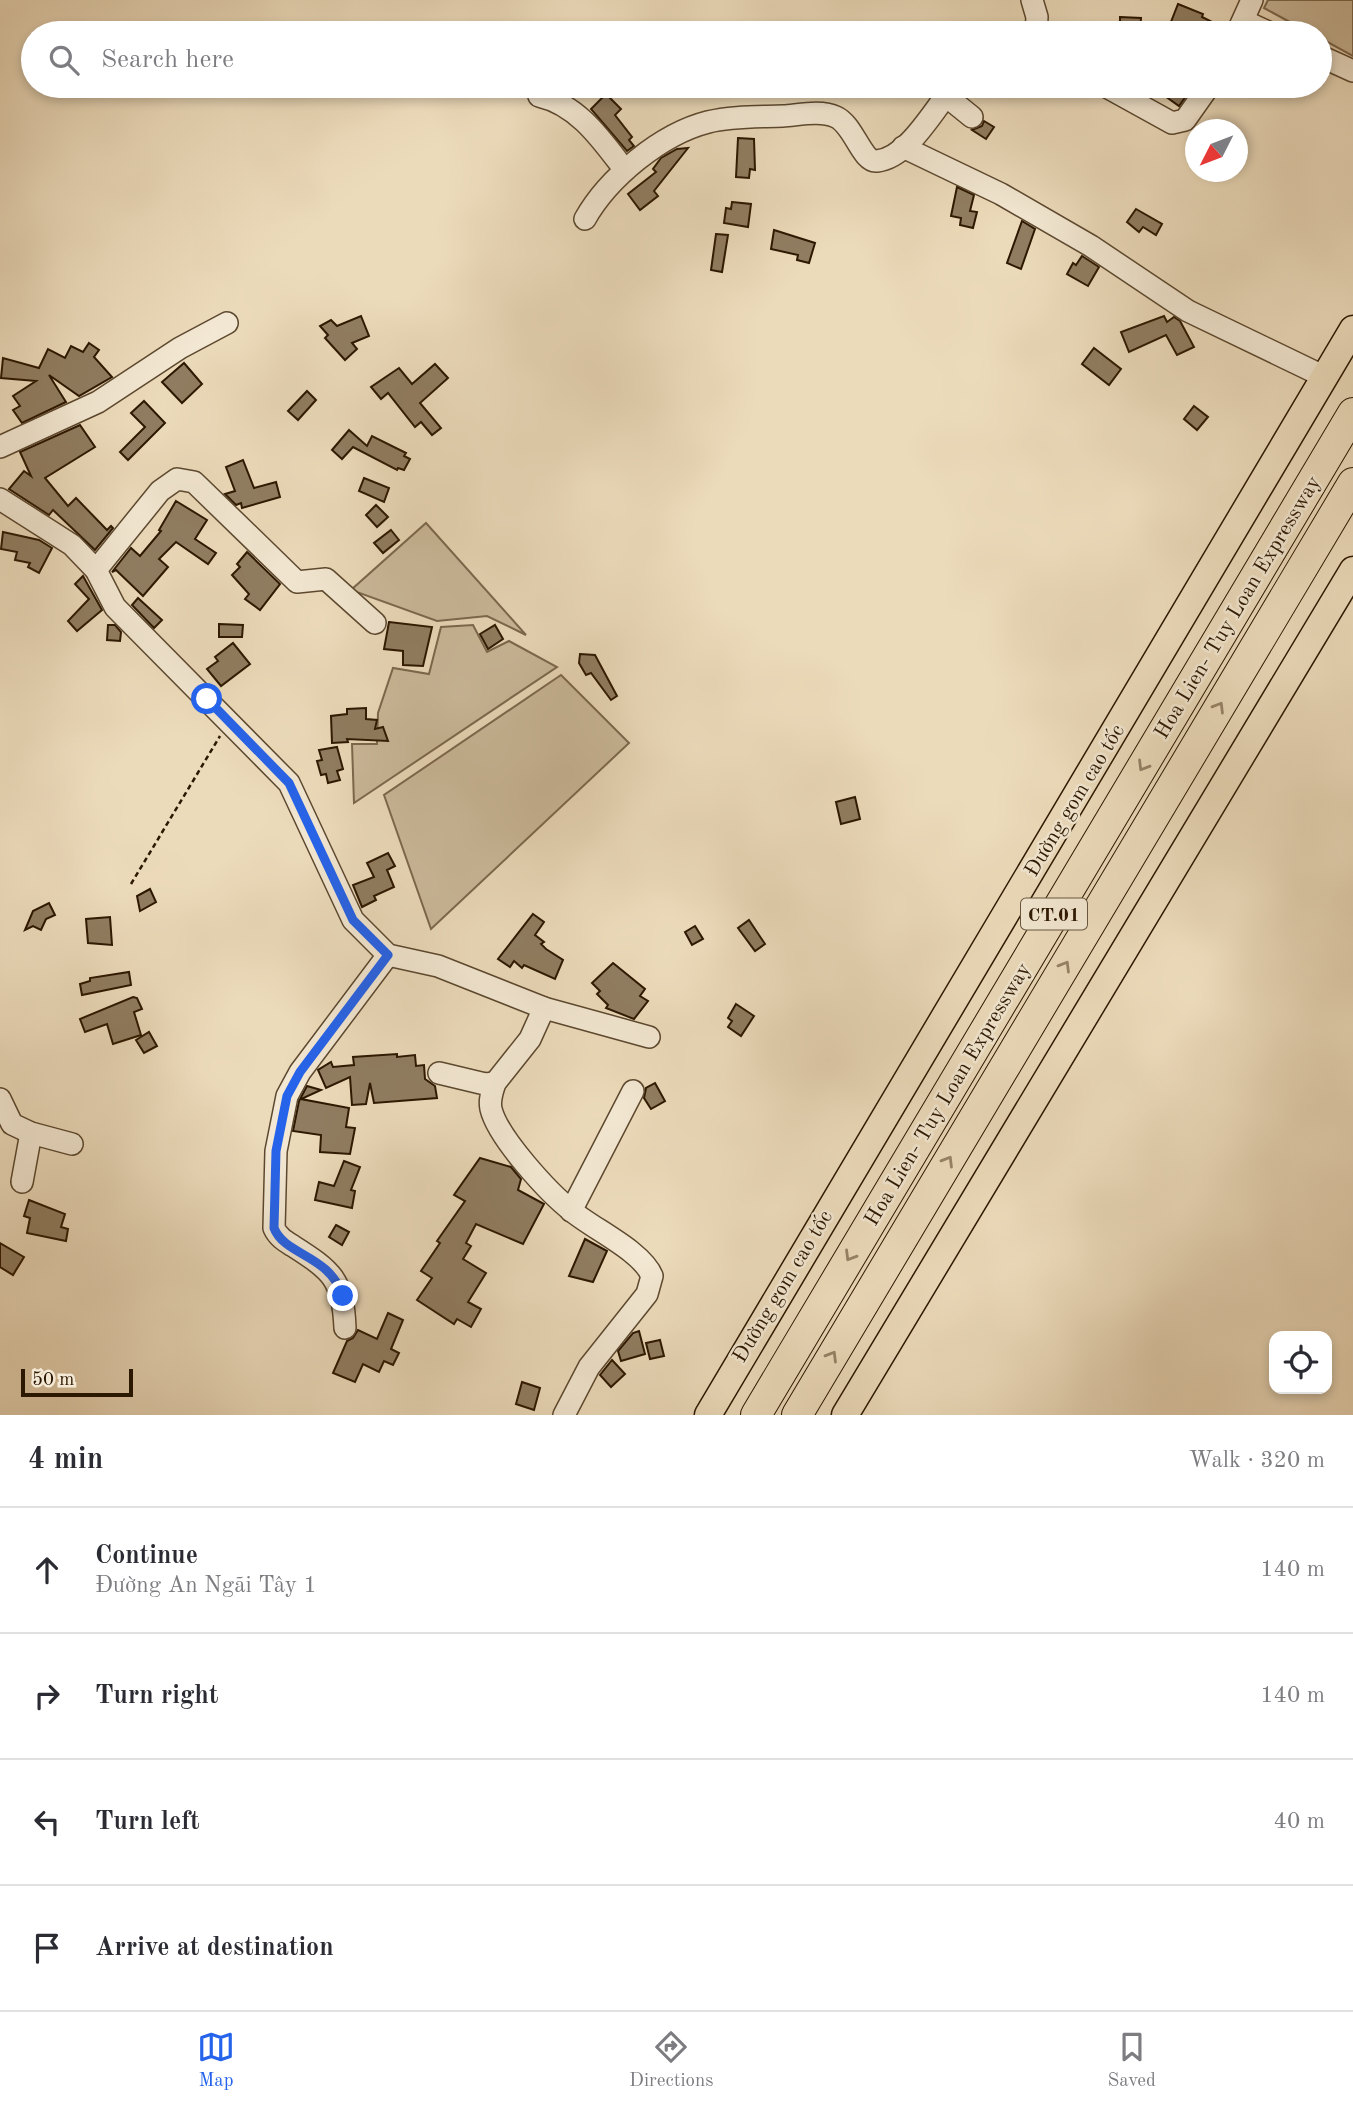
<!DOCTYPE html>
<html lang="en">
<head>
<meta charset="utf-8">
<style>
	body { margin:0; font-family:"Old Standard TT",serif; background:#f7f7f7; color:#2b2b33 }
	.controls { position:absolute; right:21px; bottom:21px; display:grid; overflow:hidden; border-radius:14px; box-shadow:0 4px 10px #0003 }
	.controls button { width:63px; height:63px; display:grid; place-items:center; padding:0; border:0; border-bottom:2px solid #e1e1e2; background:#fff; color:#2b2b33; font:35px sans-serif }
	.compass { position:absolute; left:1185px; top:119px; width:63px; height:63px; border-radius:50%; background:#fff; box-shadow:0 4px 10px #0003; rotate:228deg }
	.scale { position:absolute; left:21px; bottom:18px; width:112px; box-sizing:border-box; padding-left:7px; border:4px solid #2c1700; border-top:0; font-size:19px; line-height:24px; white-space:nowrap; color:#2c1700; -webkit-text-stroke:5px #f3e8d3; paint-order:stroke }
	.stop { position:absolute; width:21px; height:21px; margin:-16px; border:5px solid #2563eb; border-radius:50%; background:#fff }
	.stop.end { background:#2563eb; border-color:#fff; box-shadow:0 2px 7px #0008 }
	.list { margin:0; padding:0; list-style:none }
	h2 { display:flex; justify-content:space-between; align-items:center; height:91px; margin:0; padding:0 28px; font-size:30px }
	h2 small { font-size:23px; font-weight:400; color:#7c7c81 }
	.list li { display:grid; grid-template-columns:46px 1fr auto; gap:21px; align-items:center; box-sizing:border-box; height:126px; padding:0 28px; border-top:2px solid #e1e1e2 }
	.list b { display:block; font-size:26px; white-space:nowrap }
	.list p { margin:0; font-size:23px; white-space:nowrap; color:#7c7c81 }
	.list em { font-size:23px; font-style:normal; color:#7c7c81 }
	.icon { flex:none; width:38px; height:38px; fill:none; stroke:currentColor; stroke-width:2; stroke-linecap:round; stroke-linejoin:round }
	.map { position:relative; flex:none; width:1353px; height:1415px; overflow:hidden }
	.search { position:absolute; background:#fff; box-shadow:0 4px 10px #0003; left:21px; right:21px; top:21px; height:77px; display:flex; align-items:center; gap:18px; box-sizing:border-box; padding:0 24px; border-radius:38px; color:#7c7c81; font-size:26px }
	.sheet { height:595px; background:#fff }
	nav { display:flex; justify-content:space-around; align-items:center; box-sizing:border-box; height:98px; border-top:2px solid #e1e1e2; background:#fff; font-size:19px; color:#7c7c81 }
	nav a { display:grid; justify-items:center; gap:4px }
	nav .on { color:#2563eb }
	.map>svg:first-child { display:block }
	.green { fill:#cbba9b; stroke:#7c684e; stroke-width:2 }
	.building { fill:#907d61; stroke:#2c1700; stroke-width:2 }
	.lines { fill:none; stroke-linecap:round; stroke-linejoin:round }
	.minor-casing { stroke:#5c482f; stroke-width:24 }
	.major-casing { stroke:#2c1700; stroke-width:29 }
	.highway-casing { stroke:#2c1700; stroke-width:32 }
	.path { stroke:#2c1700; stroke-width:2.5; stroke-dasharray:5 3.5; stroke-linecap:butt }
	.minor { stroke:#f3e8d3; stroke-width:21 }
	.major { stroke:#ecdbbb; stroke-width:26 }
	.highway { stroke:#ecdbbb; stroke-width:30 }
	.oneway { stroke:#968367 }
	.route { stroke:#2563eb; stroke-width:9 }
	.labels { text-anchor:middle; stroke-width:5; stroke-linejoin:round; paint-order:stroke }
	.shield { fill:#f3e8d3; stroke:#68563f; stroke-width:2 }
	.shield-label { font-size:19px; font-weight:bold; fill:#2c1700 }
	.street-label { font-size:21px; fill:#2c1700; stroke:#f3e8d3 }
</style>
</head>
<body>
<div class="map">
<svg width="1353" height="1415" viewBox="0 0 1353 1415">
	<rect width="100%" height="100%" fill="#ecdbbb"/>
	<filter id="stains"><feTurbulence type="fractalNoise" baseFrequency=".00286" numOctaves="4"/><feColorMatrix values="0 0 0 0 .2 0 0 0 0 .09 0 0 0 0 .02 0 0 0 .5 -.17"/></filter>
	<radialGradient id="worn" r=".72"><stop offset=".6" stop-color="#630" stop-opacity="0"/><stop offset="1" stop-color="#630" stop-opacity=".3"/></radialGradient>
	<g class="green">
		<path d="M1268,0H1353V56L1320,38V33H1310L1264,8Z"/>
		<path d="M426,523L526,635L487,616L437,621L351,590Z"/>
		<path d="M473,625L487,652L509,641L557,667L354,803L352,744H377L378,713L393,668L429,674L441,627Z"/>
		<path d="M561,675L629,743L431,929L384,795Z"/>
	</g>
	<g class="building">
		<path d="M1178,4L1203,14L1202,17L1214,23L1208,33H1184L1169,27Z"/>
		<path d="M1120,17L1141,18L1140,33H1120Z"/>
		<path d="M1172,86H1193L1179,106L1165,96Z"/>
		<path d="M606,94L621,109L615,115L632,137L629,140L634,146L627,151L591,109Z"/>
		<path d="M984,121L994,127L986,139L972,130L982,126Z"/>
		<path d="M738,138L754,139L755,170L750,169L749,178L736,177Z"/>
		<path d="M688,148L654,191L658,196L640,210L628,194L656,172L653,169L661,158L677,149Z"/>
		<path d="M957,187L974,195L970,211L977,212L973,228L960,225L961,218L951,216Z"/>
		<path d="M732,202L751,204L748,227L724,223L726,208L731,209Z"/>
		<path d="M1136,209L1162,224L1156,235L1143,227L1139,232L1127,222Z"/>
		<path d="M1022,221L1035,229L1021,269L1007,263Z"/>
		<path d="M774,230L815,243L809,263L797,260L798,255L771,249Z"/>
		<path d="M716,234L728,235L722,272L711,270Z"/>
		<path d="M1082,256L1099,267L1088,286L1067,274L1073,263L1076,265Z"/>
		<path d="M361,316L369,336L352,343L357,349L345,360L325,338L328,335L320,326L331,320L337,326Z"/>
		<path d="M1164,316L1167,322L1174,317L1180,321L1194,347L1177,355L1166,335L1129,352L1121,332Z"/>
		<path d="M89,343L99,350L94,357L112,377L79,396L49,375L66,402L22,423L13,410L20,406L13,396L36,381L1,378L3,358L39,368L48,349L65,358L71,346L83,352Z"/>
		<path d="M1094,348L1121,369L1109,385L1082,364Z"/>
		<path d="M184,363L202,384L182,403L162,382Z"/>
		<path d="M435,364L448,378L420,403L441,428L432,435L421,422L415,427L388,393L381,399L371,387L399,368L412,384Z"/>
		<path d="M307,391L316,400L298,420L288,411Z"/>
		<path d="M144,401L165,423L128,460L120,452L145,427L131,413Z"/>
		<path d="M1194,406L1208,417L1197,430L1184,419Z"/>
		<path d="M80,425L95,447L45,478L68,506L76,498L107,530L111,526L113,528L95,550L53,510L49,515L9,489L24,471L31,476L20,452Z"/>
		<path d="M349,430L367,446L372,436L406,453L404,456L410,459L404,470L398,468L397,470L353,447L342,459L332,450Z"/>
		<path d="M243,460L254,488L276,482L280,497L242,508L241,503L236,505L225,494L235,491L226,467Z"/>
		<path d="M364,478L389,488L384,502L359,491Z"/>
		<path d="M176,501L207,520L195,539L216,553L208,564L176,542L159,559L168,567L143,596L116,570L112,572L131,548L140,556L161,531L159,530Z"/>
		<path d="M376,505L388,517L377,527L366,515Z"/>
		<path d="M391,530L399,540L383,553L374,543Z"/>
		<path d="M3,532L39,540L52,548L39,573L28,567L30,563L15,560L17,552L1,549Z"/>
		<path d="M247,552L280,584L260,610L245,599L249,594L232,575L240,567L237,564Z"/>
		<path d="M83,576L102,610L77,631L68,621L89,599L75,584Z"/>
		<path d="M138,598L162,620L154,628L132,605Z"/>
		<path d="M389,622L432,627L423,666L403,665V651L384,649Z"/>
		<path d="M219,624L243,625L242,637H219Z"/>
		<path d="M108,625H115L121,632L120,641L107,640Z"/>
		<path d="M495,625L503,639L488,649L480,634Z"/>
		<path d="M233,643L250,664L221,686L207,669L218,661L215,657Z"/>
		<path d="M580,654L595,655L617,696L611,700L591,673L586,675L579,663Z"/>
		<path d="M366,708V719L377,720L375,729L383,727L388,741L347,739L348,742L332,743L331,716L347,714V709Z"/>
		<path d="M337,747L343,769L337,771L340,780L328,783L326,774L321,775L317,761L322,760L319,750Z"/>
		<path d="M855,797L860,819L841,824L836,802Z"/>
		<path d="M388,853L395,866L387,870L394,887L374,896L376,900L362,907L353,885L374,877L367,863Z"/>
		<path d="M150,889L156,902L140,911L137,896Z"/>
		<path d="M49,903L55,915L46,919L41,930L33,926L25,930L33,911Z"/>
		<path d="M533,914L544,922L535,935L544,942L541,944L546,949L563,960L555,979L524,965L522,968L514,961L510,967L498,959Z"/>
		<path d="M110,917L112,945L88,943L86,919Z"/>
		<path d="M749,920L765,944L755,951L738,928Z"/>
		<path d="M695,926L703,939L692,945L685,932Z"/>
		<path d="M613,963L645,989L640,996L648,1001L634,1019L606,1008L608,1005L597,994L600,991L592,983Z"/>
		<path d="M129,972L131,985L82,995L80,984L90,981V978Z"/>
		<path d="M133,997L137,998L142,1009L134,1012L141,1035L113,1044L107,1024L85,1032L80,1019Z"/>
		<path d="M736,1004L754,1016L741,1036L728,1027L732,1021L728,1018Z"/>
		<path d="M149,1032L157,1046L144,1053L136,1040Z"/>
		<path d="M397,1054V1057L415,1055L416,1066L424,1065L425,1079L435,1086L437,1098L374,1103L370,1083L366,1104L352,1105L350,1077L326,1088L318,1070L331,1062L333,1067L354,1065L353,1057Z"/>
		<path d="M655,1083L665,1101L651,1109L644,1098L646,1088Z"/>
		<path d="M307,1086L321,1090L301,1099L349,1108L346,1127L355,1128L350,1154L320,1152L321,1135L293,1131L299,1101Z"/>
		<path d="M480,1158L511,1167L521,1179L518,1190L544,1204L523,1244L476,1224L466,1243L471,1246L463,1259L486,1273L468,1302L481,1309L471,1327L457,1319L454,1324L417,1300L432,1278L421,1271L440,1243L437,1241L465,1201L454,1195Z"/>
		<path d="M344,1161L360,1167L351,1190L355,1191L352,1208L315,1200L319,1182L334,1186Z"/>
		<path d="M29,1200L65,1214L61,1227L68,1229L66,1241L27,1233L30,1218L24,1216Z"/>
		<path d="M336,1225L349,1232L342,1245L329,1237Z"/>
		<path d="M585,1239L607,1251L593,1282L569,1276Z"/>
		<path d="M0,1243L24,1257L13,1275L0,1267Z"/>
		<path d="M388,1313L403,1320L391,1349L399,1353L393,1365L384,1361L379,1372L363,1364L355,1382L333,1373L347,1341L353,1338L358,1330L377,1339Z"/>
		<path d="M639,1331L645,1354L621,1361L618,1351L633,1333Z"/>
		<path d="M660,1340L664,1356L650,1359L646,1343Z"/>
		<path d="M612,1360L625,1374L611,1387L600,1375Z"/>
		<path d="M522,1382L540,1388L534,1410L516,1404Z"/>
	</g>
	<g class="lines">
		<defs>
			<g id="minor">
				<path d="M1032,0L1037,17L1036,33"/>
				<path d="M1244,21L1270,33"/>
				<path d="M1237,33L1252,0"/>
				<path d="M1320,56L1353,71"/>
				<path d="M965,86L946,96L972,117"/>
				<path d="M1105,86L1172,123L1185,120L1209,86"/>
				<path d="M539,96C578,105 601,139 624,169"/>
				<path d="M903,147L1001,194L1091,246L1188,311L1325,377"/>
				<path d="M585,219C608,178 661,134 708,122C732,116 759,117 783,116C799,115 821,110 836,117C854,125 862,163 877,161C906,158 930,116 946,96"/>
				<path d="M0,447L98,402L180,348L227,323"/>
				<path d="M0,499L72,545L96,570L115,607L289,783L353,920L388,955L438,966L544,1008L649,1037"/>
				<path d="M96,570L160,491L177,479L194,482L297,582L326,579L375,623"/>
				<path d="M439,1073L485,1084L495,1083C492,1092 489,1100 491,1109C498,1138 549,1193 572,1211C593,1229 642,1251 652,1276L647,1294L589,1367L564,1415"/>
				<path d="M495,1083L530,1039L544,1008"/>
				<path d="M0,1099L12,1124L31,1133L72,1144"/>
				<path d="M22,1182L31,1133"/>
				<path d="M571,1211L633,1091"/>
				<path d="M345,1328C343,1279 332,1271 293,1246C285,1241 278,1237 274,1228L276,1151L287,1096L300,1072L388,955"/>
			</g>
			<g id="major">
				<path d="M708,1415L1353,329"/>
				<path d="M845,1415L1353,570"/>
			</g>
			<g id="highway">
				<path d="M756,1415L1353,413"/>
				<path d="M797,1415L1353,483"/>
			</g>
		</defs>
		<use href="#minor" class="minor-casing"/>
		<use href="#major" class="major-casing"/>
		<use href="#highway" class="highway-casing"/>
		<path class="path" d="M131,884L220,736"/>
		<use href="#minor" class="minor"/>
		<use href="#major" class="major"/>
		<use href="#highway" class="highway"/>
	</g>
	<defs><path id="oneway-chevron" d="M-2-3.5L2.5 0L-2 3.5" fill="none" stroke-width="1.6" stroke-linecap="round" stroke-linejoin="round" transform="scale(1.75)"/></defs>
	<g class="oneway">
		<use href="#oneway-chevron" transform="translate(1219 707) rotate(-59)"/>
		<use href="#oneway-chevron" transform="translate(1143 766) rotate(121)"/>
		<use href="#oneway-chevron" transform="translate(1065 966) rotate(-59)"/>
		<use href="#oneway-chevron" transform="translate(948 1161) rotate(-59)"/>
		<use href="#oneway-chevron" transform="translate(850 1256) rotate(121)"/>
		<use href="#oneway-chevron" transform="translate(832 1356) rotate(-59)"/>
	</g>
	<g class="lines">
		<path class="route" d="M207,699L289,783L353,920L388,955L300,1072L287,1096L276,1151L274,1228C285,1256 329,1254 343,1296"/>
	</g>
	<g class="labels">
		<rect class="shield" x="1021" y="898.5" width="66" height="31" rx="5"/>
		<g class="shield-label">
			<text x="1054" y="921">CT.01</text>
		</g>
		<g class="street-label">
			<text transform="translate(1237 607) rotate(-59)" y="7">Hoa Lien- Tuy Loan Expressway</text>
			<text transform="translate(1074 800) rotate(-59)" y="7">Đường gom cao tốc</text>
			<text transform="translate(947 1094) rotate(-59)" y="7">Hoa Lien- Tuy Loan Expressway</text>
			<text transform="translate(782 1286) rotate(-59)" y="7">Đường gom cao tốc</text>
		</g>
	</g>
	<rect width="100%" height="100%" filter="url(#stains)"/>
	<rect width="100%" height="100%" fill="url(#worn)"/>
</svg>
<div class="controls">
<button><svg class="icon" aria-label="locate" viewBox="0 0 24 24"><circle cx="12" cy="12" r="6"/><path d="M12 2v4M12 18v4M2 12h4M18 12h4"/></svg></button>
</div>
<svg class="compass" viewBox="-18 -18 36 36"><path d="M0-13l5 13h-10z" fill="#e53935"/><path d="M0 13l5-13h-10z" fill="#7c7c81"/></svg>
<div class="scale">50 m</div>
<div class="stop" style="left:207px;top:699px"></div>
<div class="stop end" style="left:343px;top:1296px"></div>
<div class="search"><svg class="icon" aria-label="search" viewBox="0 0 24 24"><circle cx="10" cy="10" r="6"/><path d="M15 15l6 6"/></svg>Search here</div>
</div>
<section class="sheet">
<h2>4 min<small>Walk · 320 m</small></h2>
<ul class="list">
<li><svg class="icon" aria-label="ahead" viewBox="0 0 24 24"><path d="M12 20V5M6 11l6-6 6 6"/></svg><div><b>Continue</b><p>Đường An Ngãi Tây 1</p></div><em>140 m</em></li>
<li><svg class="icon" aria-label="right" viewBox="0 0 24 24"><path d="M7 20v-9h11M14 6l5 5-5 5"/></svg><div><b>Turn right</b></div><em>140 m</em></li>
<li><svg class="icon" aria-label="left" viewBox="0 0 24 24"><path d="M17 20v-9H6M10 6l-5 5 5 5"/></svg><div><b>Turn left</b></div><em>40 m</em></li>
<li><svg class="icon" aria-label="arrive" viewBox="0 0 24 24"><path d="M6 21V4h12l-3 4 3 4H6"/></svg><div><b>Arrive at destination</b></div></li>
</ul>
</section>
<nav>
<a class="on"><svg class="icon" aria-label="map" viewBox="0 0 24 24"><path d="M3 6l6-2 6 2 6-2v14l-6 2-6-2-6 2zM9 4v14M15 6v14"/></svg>Map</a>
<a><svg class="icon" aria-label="directions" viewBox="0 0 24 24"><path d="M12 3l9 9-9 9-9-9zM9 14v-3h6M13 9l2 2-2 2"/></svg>Directions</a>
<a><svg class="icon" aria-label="saved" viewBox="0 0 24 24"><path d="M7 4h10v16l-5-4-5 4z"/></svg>Saved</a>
</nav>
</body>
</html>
